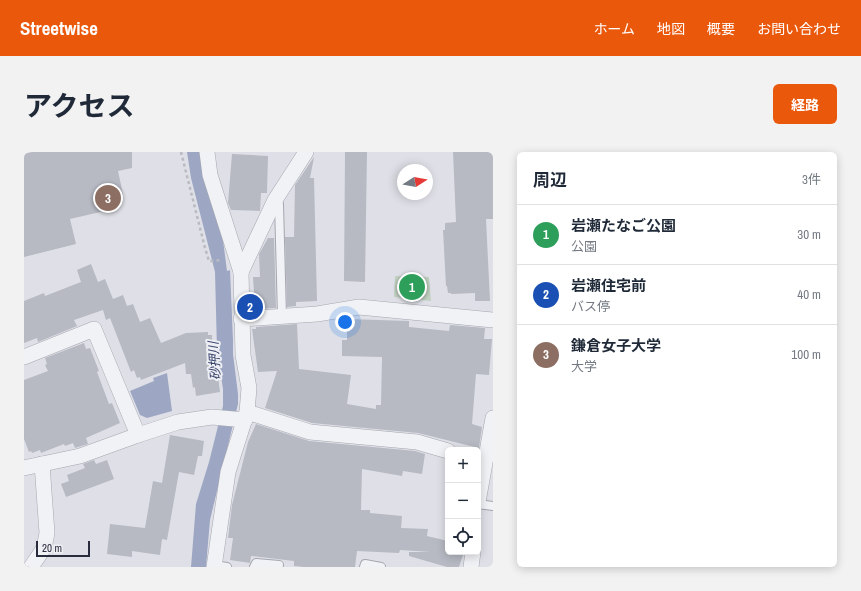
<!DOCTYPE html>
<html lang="ja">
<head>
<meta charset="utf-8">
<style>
	body { margin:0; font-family:"Archivo Narrow","Noto Sans JP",sans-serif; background:#f2f2f3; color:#1f2937 }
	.controls { position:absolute; right:12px; bottom:12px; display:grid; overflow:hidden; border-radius:6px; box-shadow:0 2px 10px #0003 }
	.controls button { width:36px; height:36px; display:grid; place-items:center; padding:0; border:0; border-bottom:1px solid #e0e1e3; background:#fff; color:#1f2937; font:20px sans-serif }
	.compass { position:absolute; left:373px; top:12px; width:36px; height:36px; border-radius:50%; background:#fff; box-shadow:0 2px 10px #0003; rotate:79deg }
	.scale { position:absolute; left:12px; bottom:10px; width:54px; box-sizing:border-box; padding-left:4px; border:2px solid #292c3c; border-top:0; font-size:11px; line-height:14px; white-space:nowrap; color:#292c3c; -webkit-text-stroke:3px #eeeff4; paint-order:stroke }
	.you { position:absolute; left:321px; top:170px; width:14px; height:14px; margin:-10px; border:3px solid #fff; border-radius:50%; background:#1a73e8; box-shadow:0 0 0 6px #1a73e833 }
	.badge { display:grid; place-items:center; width:26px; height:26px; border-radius:50%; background:#ea580c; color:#fff; font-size:13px; font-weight:700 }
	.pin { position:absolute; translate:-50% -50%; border:2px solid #fff; box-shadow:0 1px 4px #0006 }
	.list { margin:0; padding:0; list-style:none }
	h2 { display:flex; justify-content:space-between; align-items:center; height:52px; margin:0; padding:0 16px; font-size:17px }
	h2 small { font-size:13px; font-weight:400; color:#747a83 }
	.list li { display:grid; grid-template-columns:26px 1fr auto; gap:12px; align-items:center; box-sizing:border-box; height:60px; padding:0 16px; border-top:1px solid #e0e1e3 }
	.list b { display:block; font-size:15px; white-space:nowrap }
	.list p { margin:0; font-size:13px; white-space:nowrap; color:#747a83 }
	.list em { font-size:13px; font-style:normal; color:#747a83 }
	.icon { flex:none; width:22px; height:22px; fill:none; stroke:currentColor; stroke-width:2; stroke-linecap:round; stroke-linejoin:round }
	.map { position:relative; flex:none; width:469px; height:415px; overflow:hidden; border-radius:6px }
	header { display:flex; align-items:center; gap:24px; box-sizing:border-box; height:56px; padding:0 20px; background:#ea580c; color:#fff }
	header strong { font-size:19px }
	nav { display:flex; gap:22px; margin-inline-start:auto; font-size:14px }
	.intro { display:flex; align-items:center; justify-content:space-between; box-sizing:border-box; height:96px; padding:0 24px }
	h1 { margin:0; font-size:28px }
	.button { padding:10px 18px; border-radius:6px; background:#ea580c; color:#fff; font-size:14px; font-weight:700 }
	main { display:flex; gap:24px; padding:0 24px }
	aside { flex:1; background:#fff; border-radius:6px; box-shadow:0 2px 10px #0003 }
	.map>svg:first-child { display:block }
	.green { fill:#c1d0c1 }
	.water { fill:#9da7c3 }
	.building { fill:#b7b9c3 }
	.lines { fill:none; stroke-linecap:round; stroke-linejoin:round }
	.service-casing { stroke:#a5a6b0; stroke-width:10 }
	.minor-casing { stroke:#a5a6b0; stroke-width:16 }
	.path { stroke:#b9bbc1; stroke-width:2.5; stroke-dasharray:3 3; stroke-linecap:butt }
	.service { stroke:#f1f2f5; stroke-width:8 }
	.minor { stroke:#f1f2f5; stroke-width:15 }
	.labels { text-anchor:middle; stroke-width:4; stroke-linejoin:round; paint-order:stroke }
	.water-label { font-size:13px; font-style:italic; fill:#38446b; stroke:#eeeff4 }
</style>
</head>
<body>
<header>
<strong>Streetwise</strong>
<nav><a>ホーム</a><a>地図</a><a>概要</a><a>お問い合わせ</a></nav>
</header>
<div class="intro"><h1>アクセス</h1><a class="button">経路</a></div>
<main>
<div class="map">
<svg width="469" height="415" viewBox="0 0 469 415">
	<rect width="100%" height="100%" fill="#dfe0e7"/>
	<path class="green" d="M371,124L405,125L407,149L370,145Z"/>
	<g class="water">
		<path d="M163,0H178L199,88L203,119L206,118L209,188V202L214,242V252L186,368L182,415H167L172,352L185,310L199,254V237L193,199L191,120L167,26Z"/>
		<path d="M143,221L148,259L123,266L116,263L106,239L130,229L129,226Z"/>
	</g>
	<g class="building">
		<path d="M8,0H108V16L94,19L99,42L82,46L85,58L46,67L52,92L0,105V2Z"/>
		<path d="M291,0L286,26H290L293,149L272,150V154L263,155L261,85H270L271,33L290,5Z"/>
		<path d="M321,0H343L341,130L320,129Z"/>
		<path d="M429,0H469V67H462L466,149H451V141L427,142V141H424L423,134H422L419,78H421V71L432,70Z"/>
		<path d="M208,2L244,4L243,41H237L236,59L207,58L204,51Z"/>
		<path d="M244,86H250L252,156L231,157L229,125H236L235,102Z"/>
		<path d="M67,112L74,130L81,127L89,147L99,143L103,154L109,152L116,170L126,166L137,191L162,181L184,180V183H188L190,224H194L196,240L172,244L171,235L169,236L167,222H162L161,211L117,228L116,225L113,226L110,218L107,220L86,166L82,168L79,158L50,168L53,174L14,190L13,186L0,191V149L20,141L21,144L57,130L53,118Z"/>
		<path d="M323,167L385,169V175L425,179L426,173L461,176L460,187H468L465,223L452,222L448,272L458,275L455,296L394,281L288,271L241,256L253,219L234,220L228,177H232V175L273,172L275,217L327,223L323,252L352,257V253H357L358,205L318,204V188H323Z"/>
		<path d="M60,191L62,197L66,196L75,219L73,220L85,252L88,251L96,271L62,286L64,292L54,295L51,296L49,291L41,294L40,292L17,301L16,298L8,301L7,299L5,300L0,287V228L24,219L21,213L23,212L21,206Z"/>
		<path d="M232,272L285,289L391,299L401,302L398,322L379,319L378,324L338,317L337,358H346V361L378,364L377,376L404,377L403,384L424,389V400H440L435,415H423L385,404V400H407L376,398L375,401L333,399L331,415H280L270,414V409L227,404L226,411L206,408L209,386H204L208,353L224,290Z"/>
		<path d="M146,283L180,289L178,304H174L170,323L155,320L143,388L138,387L136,403L108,399V405L83,402L86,372L121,376L129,329L138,331Z"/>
		<path d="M70,308L72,312L83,308L90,327L42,345L37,332L45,329L43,323L61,316L59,312Z"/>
	</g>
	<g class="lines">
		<defs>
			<g id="service">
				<path d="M251,49L255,52L258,164"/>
				<path d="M454,352L469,354"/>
				<path d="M190,413L203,415"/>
				<path d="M230,415L232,411L255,413"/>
				<path d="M340,415L341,412L357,415"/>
			</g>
			<g id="minor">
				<path d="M183,0L186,23L217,120L219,203L225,236L223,260L204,320L190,415"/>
				<path d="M217,120L251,48L282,0"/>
				<path d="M217,167L293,162L335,155L469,168"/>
				<path d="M0,205L70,177L114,283"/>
				<path d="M223,260L286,280L393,290L424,299"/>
				<path d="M0,316L56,304L114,283L154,270L188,265L221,268"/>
				<path d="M454,350L469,266"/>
				<path d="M7,415L20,396L23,381L18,312"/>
				<path d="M447,415L449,400"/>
			</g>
		</defs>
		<use href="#service" class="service-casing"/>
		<use href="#minor" class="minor-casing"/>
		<path class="path" d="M157,0L181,96L185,109L197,108"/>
		<use href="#service" class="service"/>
		<use href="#minor" class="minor"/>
	</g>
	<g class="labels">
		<g class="water-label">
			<text transform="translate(190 209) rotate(-94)" y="5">砂押川</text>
		</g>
	</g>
</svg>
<div class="controls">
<button>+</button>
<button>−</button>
<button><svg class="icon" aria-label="locate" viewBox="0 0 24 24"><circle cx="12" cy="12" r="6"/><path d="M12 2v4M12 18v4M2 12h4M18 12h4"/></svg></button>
</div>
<svg class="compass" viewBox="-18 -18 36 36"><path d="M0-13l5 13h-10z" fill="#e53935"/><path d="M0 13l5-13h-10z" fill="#747a83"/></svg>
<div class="scale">20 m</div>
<div class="you"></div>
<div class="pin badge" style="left:388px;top:135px;background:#2e9e5b">1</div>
<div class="pin badge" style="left:226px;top:155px;background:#1a4fb4">2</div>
<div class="pin badge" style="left:84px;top:46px;background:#8d6e63">3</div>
</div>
<aside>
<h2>周辺<small>3件</small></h2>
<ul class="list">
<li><span class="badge" style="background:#2e9e5b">1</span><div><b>岩瀬たなご公園</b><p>公園</p></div><em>30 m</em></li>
<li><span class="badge" style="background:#1a4fb4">2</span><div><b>岩瀬住宅前</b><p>バス停</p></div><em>40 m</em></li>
<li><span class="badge" style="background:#8d6e63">3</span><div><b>鎌倉女子大学</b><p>大学</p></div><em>100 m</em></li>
</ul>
</aside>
</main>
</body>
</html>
